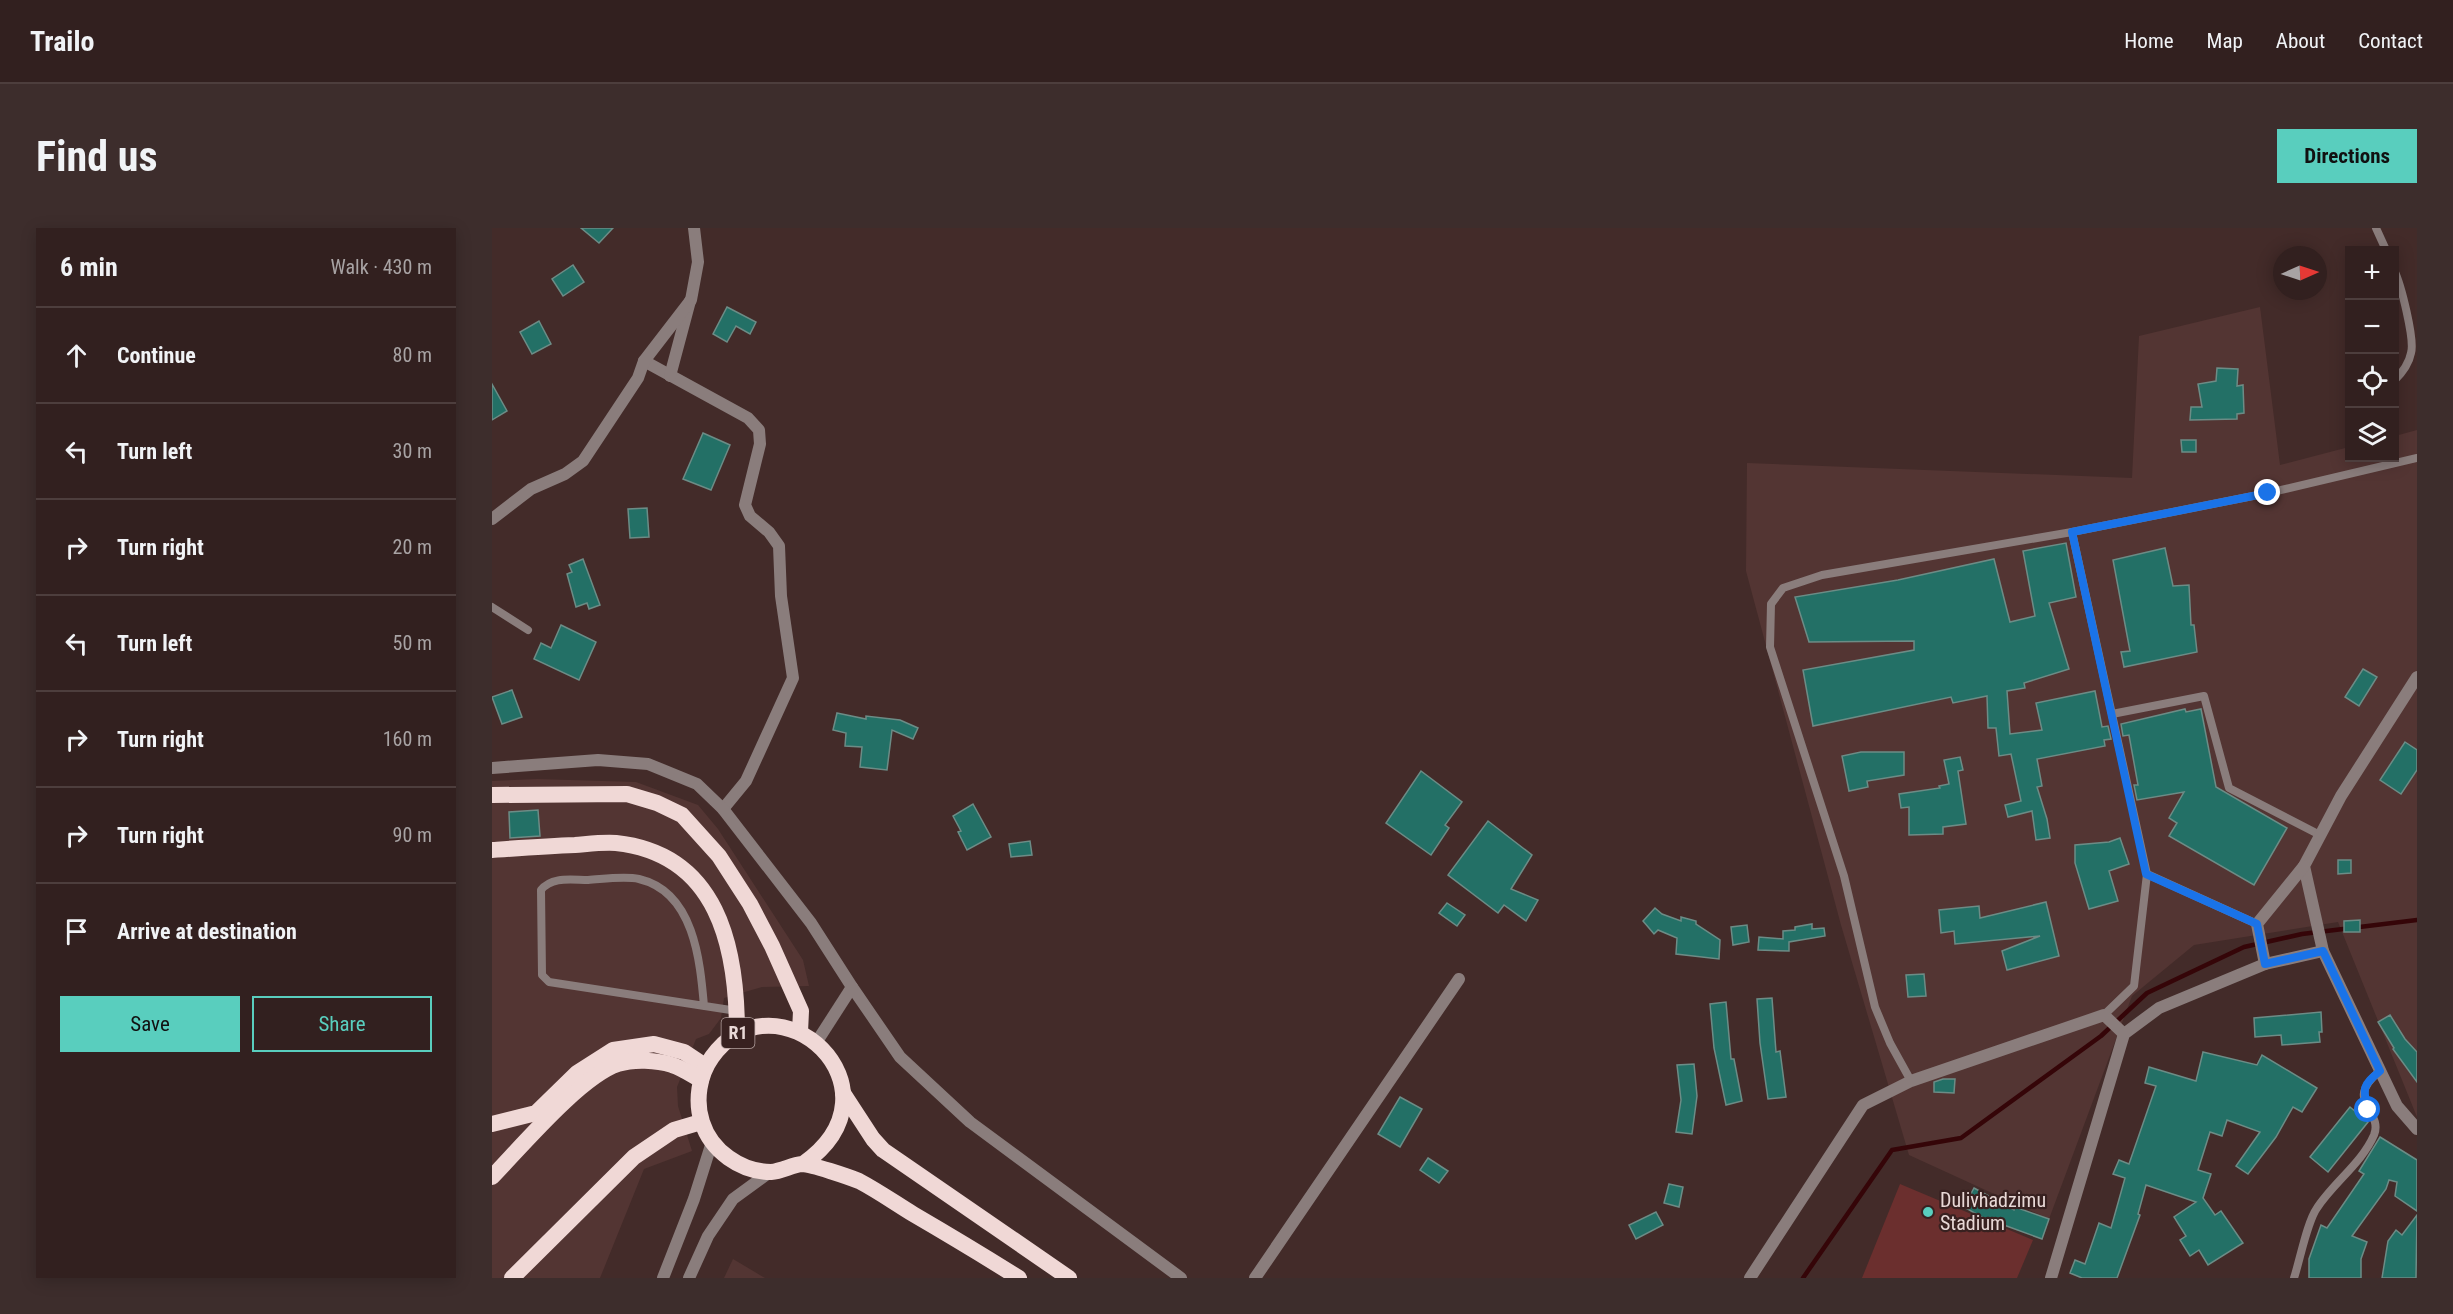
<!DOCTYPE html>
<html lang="en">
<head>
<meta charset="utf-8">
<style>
	body { margin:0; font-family:"Roboto Condensed",sans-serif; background:#3d2d2c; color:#f1f3f6 }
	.controls { position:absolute; right:18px; top:18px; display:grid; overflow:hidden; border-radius:0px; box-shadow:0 3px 15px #0003 }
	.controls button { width:54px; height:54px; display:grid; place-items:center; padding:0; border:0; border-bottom:2px solid #4d3e3d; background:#32201f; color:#f1f3f6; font:30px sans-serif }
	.compass { position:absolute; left:1781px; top:18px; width:54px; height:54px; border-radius:50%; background:#32201f; box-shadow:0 3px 15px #0003; rotate:87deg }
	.stop { position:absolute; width:18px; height:18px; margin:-14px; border:4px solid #1a73e8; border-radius:50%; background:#fff }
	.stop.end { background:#1a73e8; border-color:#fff; box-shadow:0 2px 6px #0008 }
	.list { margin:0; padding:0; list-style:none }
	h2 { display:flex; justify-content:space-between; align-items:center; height:78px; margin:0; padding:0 24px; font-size:26px }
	h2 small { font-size:20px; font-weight:400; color:#a8a3a4 }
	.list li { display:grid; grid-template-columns:39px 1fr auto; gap:18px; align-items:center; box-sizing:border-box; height:96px; padding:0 24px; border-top:2px solid #4d3e3d }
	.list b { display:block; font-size:22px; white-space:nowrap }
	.list em { font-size:20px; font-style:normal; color:#a8a3a4 }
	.actions { display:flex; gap:12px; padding:18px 24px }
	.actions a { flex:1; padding:14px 0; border:2px solid #59cebe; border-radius:0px; text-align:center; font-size:21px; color:#59cebe }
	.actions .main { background:#59cebe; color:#111 }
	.icon { flex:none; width:33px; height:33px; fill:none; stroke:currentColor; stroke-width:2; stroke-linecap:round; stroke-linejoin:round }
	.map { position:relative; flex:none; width:1925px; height:1050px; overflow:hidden; border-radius:0px }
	header { display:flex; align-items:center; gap:36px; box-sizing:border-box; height:84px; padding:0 30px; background:#32201f; border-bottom:2px solid #4d3e3d }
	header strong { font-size:28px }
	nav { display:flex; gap:33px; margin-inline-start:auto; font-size:21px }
	.intro { display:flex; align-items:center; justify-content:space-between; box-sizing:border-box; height:144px; padding:0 36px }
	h1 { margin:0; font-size:42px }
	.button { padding:15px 27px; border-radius:0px; background:#59cebe; color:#111; font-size:21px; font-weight:700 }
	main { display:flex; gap:36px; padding:0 36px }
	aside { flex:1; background:#32201f; border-radius:0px; box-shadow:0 3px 15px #0003 }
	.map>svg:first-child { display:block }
	.built { fill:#533533 }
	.green { fill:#6b2f2e }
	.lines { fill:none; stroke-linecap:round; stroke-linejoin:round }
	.stream { stroke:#350508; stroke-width:4.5 }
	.building { fill:#237066; stroke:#6c8c86; stroke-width:1.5 }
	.service { stroke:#8a7d7c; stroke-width:8 }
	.minor { stroke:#8a7d7c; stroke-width:12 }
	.tertiary { stroke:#8a7d7c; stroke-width:12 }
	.trunk { stroke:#f0d8d6; stroke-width:16 }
	.route { stroke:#1a73e8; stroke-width:8 }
	.poi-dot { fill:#59cebe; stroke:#382120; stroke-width:2 }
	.labels { text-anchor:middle; stroke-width:4.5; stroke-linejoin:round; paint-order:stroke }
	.shield { fill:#382120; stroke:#b3a19f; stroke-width:1.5 }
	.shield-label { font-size:18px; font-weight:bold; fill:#e8d8d6 }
	.poi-label { font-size:20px; fill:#e8d8d6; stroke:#382120; text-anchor:start }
</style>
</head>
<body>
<header>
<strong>Trailo</strong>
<nav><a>Home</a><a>Map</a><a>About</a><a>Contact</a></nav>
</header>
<div class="intro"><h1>Find us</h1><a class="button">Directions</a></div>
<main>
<aside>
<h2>6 min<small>Walk · 430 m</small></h2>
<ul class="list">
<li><svg class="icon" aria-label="ahead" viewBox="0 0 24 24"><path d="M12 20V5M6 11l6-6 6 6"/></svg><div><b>Continue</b></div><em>80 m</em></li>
<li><svg class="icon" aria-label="left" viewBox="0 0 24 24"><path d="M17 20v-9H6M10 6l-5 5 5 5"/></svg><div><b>Turn left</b></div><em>30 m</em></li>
<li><svg class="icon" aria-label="right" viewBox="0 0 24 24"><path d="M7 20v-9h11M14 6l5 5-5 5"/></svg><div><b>Turn right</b></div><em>20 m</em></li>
<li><svg class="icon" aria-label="left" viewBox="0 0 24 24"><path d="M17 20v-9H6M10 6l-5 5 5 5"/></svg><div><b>Turn left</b></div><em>50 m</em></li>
<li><svg class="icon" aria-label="right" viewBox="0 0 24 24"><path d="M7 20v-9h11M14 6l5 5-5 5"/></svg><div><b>Turn right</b></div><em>160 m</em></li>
<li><svg class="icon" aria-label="right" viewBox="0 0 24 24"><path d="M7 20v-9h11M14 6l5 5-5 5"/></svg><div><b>Turn right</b></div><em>90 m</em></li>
<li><svg class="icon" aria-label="arrive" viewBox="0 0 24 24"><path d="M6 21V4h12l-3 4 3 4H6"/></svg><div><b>Arrive at destination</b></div></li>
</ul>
<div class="actions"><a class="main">Save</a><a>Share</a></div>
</aside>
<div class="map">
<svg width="1925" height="1050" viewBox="0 0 1925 1050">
	<rect width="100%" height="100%" fill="#432b29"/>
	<g class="built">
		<path d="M1768,79L1788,237L1857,219L1858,230H1902L1903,208L1925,202V889L1846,694L1702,717L1640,768L1557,991L1417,927L1349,697L1254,343L1255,235L1640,250L1647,108Z"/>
		<path d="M45,551L144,554L206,577L226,601L311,732L317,758L270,759L232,770L229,790L217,806L204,811L185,859L186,878L200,923L152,941L108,1050H0V553Z"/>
		<path d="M241,1031L273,1050H232Z"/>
	</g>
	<path class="green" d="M1408,956L1541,1012L1525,1050H1370Z"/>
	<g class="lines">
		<path class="stream" d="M1311,1050L1400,922L1469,910L1609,808L1655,765L1752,719L1810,706L1925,692"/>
	</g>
	<g class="building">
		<path d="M89,0H121L107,15Z"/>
		<path d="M81,37L92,54L71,68L60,51Z"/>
		<path d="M235,79L264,94L258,106L244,98L235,114L221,106Z"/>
		<path d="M47,93L59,116L40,126L28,104Z"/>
		<path d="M1725,140L1746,141L1745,158L1751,157L1752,185L1745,186V191L1698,192L1699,179H1710L1706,156L1724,153Z"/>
		<path d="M0,156L15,183L0,192Z"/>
		<path d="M211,205L238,217L219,262L191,251Z"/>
		<path d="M1689,212H1704V224H1690Z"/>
		<path d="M155,280L157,309L138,310L136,281Z"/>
		<path d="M1574,315L1584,369L1557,375L1577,441L1532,455L1533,460L1515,463L1518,506L1550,502L1544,475L1603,463L1610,499L1616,498L1619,511L1612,512L1613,518L1545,531L1550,558L1545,559L1555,591L1558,610L1544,612L1540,583L1516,589L1513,577L1529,573L1519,526L1507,528L1504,500H1496L1495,468L1461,475L1459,469L1321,498L1311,442L1422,422V413L1317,414L1303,369L1406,352L1502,331L1518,394L1543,388L1531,323Z"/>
		<path d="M1673,320L1681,358L1697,357L1699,397H1702L1705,424L1632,439L1629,424L1638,423L1621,332Z"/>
		<path d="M91,331L108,377L97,381L95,375L84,379L75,346L80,344L77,337Z"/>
		<path d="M69,397L104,414L87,452L42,431L49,415L59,420Z"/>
		<path d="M1871,441L1885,449L1867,478L1853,469Z"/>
		<path d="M20,462L30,489L10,496L0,469Z"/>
		<path d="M1693,481L1694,484L1709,481L1724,559L1795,600L1762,657L1677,608L1685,595L1677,590L1692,564L1645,572L1642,557H1646L1637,507L1631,508L1629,496Z"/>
		<path d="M345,485L374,491V488L408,492L426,500L421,511L400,502L395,542L368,539L370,519L353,518L354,505L341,502Z"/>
		<path d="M1913,514L1925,522V542L1909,566L1888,552Z"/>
		<path d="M1369,524H1412V547L1375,553L1376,559L1357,563L1350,528Z"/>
		<path d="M1468,529L1471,542L1466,543L1474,596L1451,599V606L1417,607V579L1409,580L1407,566L1448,560L1447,558L1457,556L1452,532Z"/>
		<path d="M929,543L970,574L953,597L957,600L939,627L894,595Z"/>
		<path d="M481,576L499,609L475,622L466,604L469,603L461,588Z"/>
		<path d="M46,582L48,608L18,610L17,584Z"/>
		<path d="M996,593L1040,627L1019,661L1046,672L1034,693L1012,677L1006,685L956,647Z"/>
		<path d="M1628,610L1637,636L1617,643L1626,673L1597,681L1583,635V617L1617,614Z"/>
		<path d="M538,613L540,627L519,629L517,616Z"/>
		<path d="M1846,632H1859V645L1846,646Z"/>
		<path d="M1554,674L1567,728L1515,742L1510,723L1548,708L1463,716L1462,703L1449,705L1447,682L1487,678L1488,690Z"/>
		<path d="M955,675L973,687L965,698L947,685Z"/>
		<path d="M1163,680L1170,686L1189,693V689L1204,693V696L1228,712L1227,731L1184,726L1185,710L1166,702L1162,706L1151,693Z"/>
		<path d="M1868,692V704H1852V693Z"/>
		<path d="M1320,696V701L1332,700L1333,708L1297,714V723L1266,722L1267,709L1291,711V703L1303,702V699Z"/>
		<path d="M1255,697L1257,714L1241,717L1239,699Z"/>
		<path d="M1432,746L1434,768L1416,769L1414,747Z"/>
		<path d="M1280,770L1284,824L1288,823L1294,869L1276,871L1268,815L1265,771Z"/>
		<path d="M1234,774L1239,831H1242L1250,873L1234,877L1222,820L1218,776Z"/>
		<path d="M1829,784L1830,804H1827L1828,814L1790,817L1789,807L1763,809L1762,790Z"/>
		<path d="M1898,787L1913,811L1925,824V854L1901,821L1902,820L1886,794Z"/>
		<path d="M1711,824L1765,837L1770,827L1825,860L1810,884L1801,879L1784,909L1756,946L1744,938L1768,904L1735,892L1730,908L1718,904L1706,942L1719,946L1711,970L1723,987L1729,983L1751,1015L1716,1037L1707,1022L1698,1028L1688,1012L1694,1008L1682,989L1704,974L1654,957L1646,986L1648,987L1625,1050H1590L1578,1045L1583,1032L1593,1036L1607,995L1619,1000L1633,950L1621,946L1627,932L1637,936L1664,858L1653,855L1657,839L1704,853Z"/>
		<path d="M1202,836L1205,868L1200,906L1184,904L1189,872L1185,837Z"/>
		<path d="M1451,851H1463L1462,865L1442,864V854Z"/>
		<path d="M908,869L930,881L908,919L886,906Z"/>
		<path d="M1858,879L1876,894L1836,944L1818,929Z"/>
		<path d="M1888,909L1925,932V983L1903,968L1905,954L1897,952L1894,961L1860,1008L1875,1014L1869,1031V1050H1817V1031L1829,997L1835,1000L1872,946L1867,943Z"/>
		<path d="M936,930L956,943L947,955L928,942Z"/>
		<path d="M1177,956L1191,959L1187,979L1172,975Z"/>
		<path d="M1482,960L1522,982L1523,979L1557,991L1550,1011L1509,996L1507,999L1472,979Z"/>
		<path d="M1164,984L1171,997L1144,1011L1137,997Z"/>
		<path d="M1925,987L1924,1050H1890L1896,1013L1904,1002L1910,1007Z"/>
	</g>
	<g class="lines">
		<g class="service">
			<path d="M1884,0L1894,22"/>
			<path d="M1902,42C1909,56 1923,112 1919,125C1917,136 1910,145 1902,153"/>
			<path d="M1580,304L1776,265L1925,230"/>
			<path d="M0,379L36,402"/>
			<path d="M1620,486L1712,468L1737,560L1828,607"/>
			<path d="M212,778C208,732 202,664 147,651C132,648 112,651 96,652C80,652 60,648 49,662L50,747L57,754L245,783"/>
			<path d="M1612,787L1642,758L1655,646"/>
			<path d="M1419,853L1398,815L1383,779L1352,648L1278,419L1279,376L1291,360L1330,347L1580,304L1655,646L1765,696"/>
			<path d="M1802,1050C1808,1032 1815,994 1825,980C1841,955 1870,935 1882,907C1892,882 1850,874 1888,843"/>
		</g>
		<g class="minor">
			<path d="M152,133L256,190L267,202L268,216L253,277L258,288L277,304L287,318L289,368L301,450L254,553L231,581"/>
			<path d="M178,148L198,73"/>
			<path d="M0,291L39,261L73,246L91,233L146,150L152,133L199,72L206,34L202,0"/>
			<path d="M1925,449L1849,568L1812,638L1831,723L1905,878L1925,901"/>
			<path d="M0,540L106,532L156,536L205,556L231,581L319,695L360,759L408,829L478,894L689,1050"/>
			<path d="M1773,736L1765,696L1812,638"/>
			<path d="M324,815L360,759"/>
			<path d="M763,1050L967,751"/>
			<path d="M1258,1050L1371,877L1419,853L1612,787L1632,806"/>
			<path d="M1559,1050L1632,806L1667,780L1773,736L1831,723"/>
		</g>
		<g class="tertiary">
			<path d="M171,1050L202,971L220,914"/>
			<path d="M197,1050L216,1008L241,971L278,944"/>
		</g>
		<g class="trunk">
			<path d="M0,567L135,566L165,575L190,587L227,628L258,676L280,718L309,783L308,804"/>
			<path d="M0,622C28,620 55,618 83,617C96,616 111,614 124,615C226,626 245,719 245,805"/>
			<path d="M351,865L381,911L391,922L577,1050"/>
			<path d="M0,896L44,885L85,845L121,822L162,816L192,824L213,838"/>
			<path d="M311,936C418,861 285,740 220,829C207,847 203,873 210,894C219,923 249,944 279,944C290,943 300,937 310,936C319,936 357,949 367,953C386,963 403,975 421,986C457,1007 492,1028 527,1050"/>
			<path d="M0,949C29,919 89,848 126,836C141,831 165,832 180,837C190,840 200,847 209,852"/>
			<path d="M20,1050L142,929L182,902L209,894"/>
		</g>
	</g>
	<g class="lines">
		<path class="route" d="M1776,265L1580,304L1654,646L1765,696L1773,736L1831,723L1888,843C1871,857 1870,860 1876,882"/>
	</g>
	<circle class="poi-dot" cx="1436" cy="984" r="6"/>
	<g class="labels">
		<rect class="shield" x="229.5" y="790" width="33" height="30" rx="4.5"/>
		<g class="shield-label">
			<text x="246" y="811">R1</text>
		</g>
		<g class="poi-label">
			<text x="1448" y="979">Dulivhadzimu<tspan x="1448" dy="23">Stadium</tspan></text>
		</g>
	</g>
</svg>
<div class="controls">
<button>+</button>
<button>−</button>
<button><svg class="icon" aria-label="locate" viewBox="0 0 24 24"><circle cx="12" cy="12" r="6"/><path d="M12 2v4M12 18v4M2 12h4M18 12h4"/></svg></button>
<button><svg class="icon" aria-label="layers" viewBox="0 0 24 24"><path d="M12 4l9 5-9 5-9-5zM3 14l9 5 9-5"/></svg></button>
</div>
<svg class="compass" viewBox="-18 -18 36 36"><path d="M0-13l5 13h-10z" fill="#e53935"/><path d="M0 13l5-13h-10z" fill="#a8a3a4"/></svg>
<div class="stop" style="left:1876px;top:882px"></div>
<div class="stop end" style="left:1776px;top:265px"></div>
</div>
</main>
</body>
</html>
